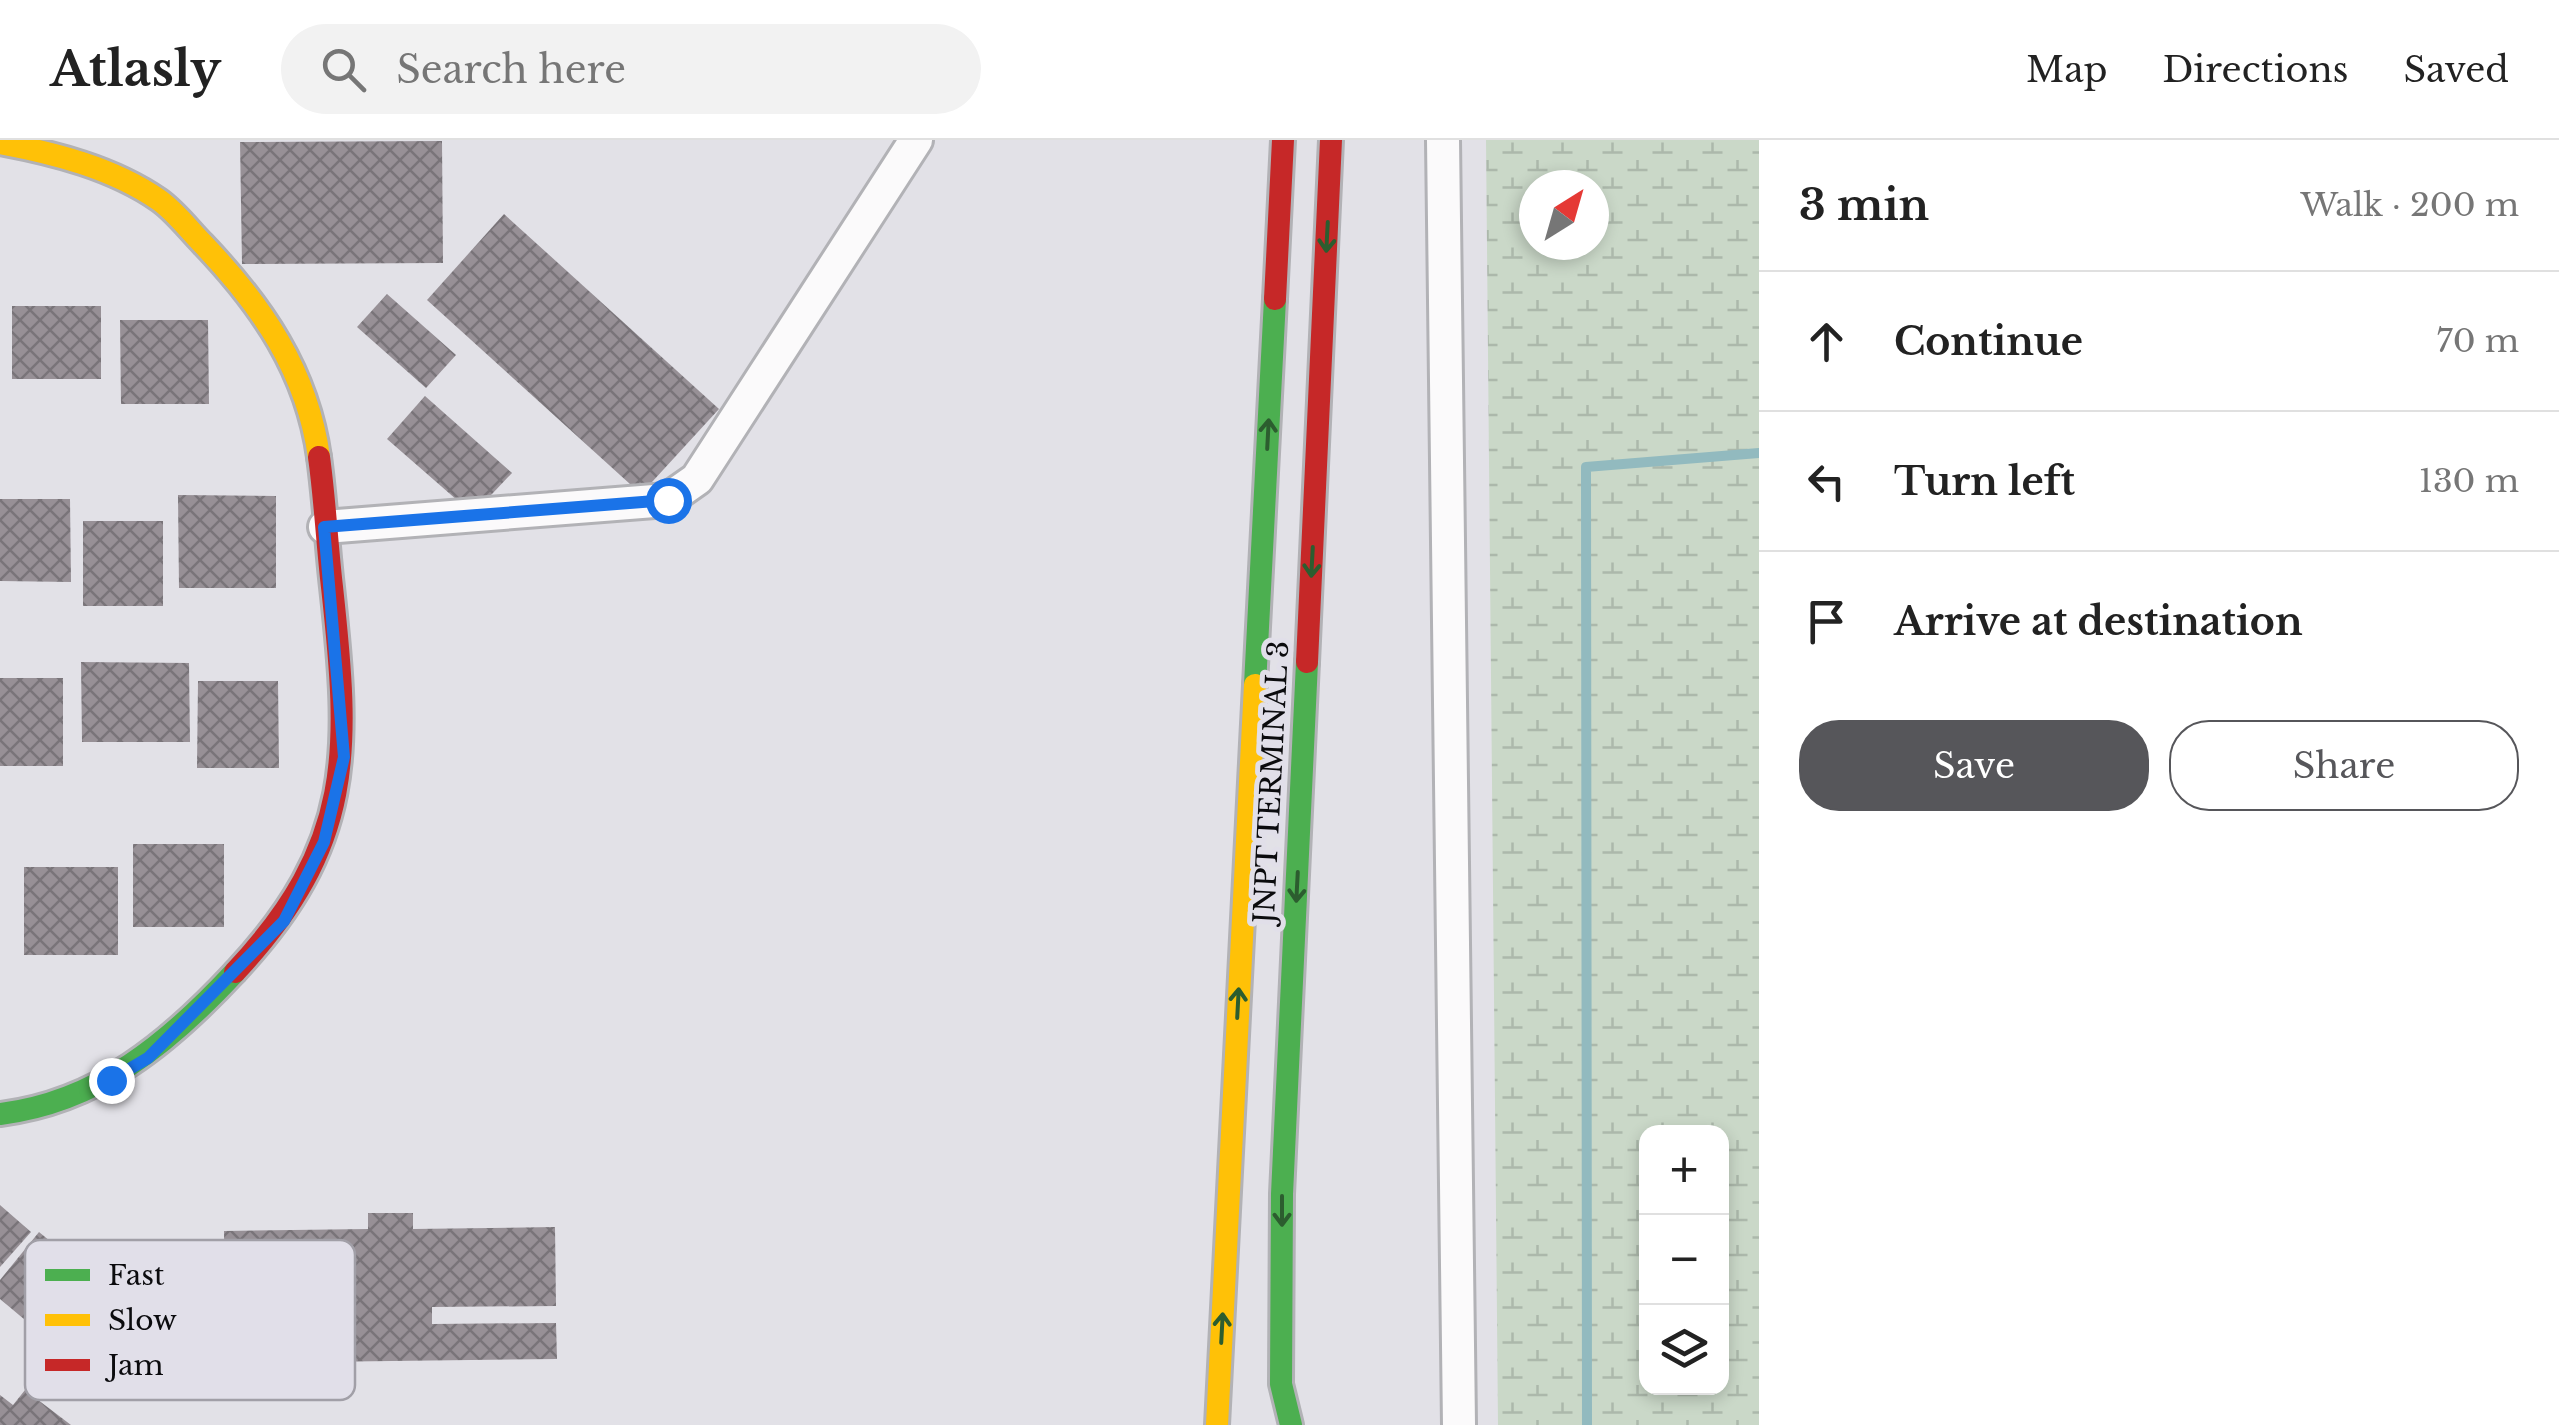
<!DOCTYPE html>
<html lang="en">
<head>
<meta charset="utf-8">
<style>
	body { margin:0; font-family:"Libre Baskerville",serif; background:#f2f2f2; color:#222 }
	.controls { position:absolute; right:30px; bottom:30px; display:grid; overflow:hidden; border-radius:20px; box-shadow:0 5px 15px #0003 }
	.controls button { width:90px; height:90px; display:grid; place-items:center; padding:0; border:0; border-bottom:2px solid #e0e0e0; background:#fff; color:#222; font:50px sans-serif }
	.compass { position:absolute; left:1519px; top:30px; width:90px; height:90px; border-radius:50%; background:#fff; box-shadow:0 5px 15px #0003; rotate:37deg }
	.stop { position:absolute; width:30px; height:30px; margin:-22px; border:8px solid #1a73e8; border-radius:50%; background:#fff }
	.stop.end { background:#1a73e8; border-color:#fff; box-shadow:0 2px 10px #0008 }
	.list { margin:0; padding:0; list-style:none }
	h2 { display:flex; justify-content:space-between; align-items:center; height:130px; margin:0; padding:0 40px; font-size:42px }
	h2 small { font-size:32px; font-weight:400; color:#767676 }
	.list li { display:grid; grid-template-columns:65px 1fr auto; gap:30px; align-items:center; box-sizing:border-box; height:140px; padding:0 40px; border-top:2px solid #e0e0e0 }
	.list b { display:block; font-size:38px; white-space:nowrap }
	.list em { font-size:32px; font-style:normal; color:#767676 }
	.actions { display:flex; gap:20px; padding:30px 40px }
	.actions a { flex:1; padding:22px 0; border:2px solid #56565a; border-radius:40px; text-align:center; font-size:35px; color:#56565a }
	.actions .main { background:#56565a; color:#fff }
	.icon { flex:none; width:55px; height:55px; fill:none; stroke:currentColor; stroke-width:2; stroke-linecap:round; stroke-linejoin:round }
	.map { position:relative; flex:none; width:1759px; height:1285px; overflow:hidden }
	header { display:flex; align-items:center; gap:60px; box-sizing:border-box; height:140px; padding:0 50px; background:#fff; border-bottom:2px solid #e0e0e0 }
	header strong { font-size:48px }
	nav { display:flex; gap:55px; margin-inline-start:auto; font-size:35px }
	.search { width:700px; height:90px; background:#f2f2f2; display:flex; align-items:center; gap:25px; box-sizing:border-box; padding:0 35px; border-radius:55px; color:#767676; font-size:38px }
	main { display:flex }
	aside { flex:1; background:#fff }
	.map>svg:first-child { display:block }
	.wetland { fill:url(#wetland-marsh); fill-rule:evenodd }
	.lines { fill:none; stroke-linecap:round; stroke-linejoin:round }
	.stream { stroke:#92babf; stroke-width:10 }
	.building { fill:url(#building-cross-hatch) }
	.street-casing { stroke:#b2b2b6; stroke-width:38 }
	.fast-casing { stroke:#b2b2b6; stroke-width:28 }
	.slow-casing { stroke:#b2b2b6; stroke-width:28 }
	.jam-casing { stroke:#b2b2b6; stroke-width:28 }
	.street { stroke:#fbfafb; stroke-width:32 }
	.fast { stroke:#4caf50; stroke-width:22 }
	.slow { stroke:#ffc107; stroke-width:22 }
	.jam { stroke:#c62828; stroke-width:22 }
	.oneway { stroke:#2c5d2f }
	.route { stroke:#1a73e8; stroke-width:12 }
	.labels { text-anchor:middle; stroke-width:10; stroke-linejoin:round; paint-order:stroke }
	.street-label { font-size:28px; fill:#0b0b0e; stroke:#e1dfe9 }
	.key { fill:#e1dfe9; stroke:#a19fa7; stroke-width:2.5 }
	.key-label { font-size:28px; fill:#0b0b0e }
</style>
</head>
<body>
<header>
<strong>Atlasly</strong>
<div class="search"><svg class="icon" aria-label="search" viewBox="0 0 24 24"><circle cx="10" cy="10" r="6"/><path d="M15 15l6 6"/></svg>Search here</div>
<nav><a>Map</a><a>Directions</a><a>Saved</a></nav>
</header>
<main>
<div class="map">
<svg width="1759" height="1285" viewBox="0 0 1759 1285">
	<defs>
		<pattern id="wetland-marsh" width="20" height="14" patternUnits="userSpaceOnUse" patternTransform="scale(2.5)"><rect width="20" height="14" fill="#cad8c8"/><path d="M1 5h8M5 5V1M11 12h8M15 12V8" fill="none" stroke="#acb8ab"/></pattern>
		<pattern id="building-cross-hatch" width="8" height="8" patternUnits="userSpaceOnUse" patternTransform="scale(2.5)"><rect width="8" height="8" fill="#979096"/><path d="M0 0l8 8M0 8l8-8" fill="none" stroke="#797479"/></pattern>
	</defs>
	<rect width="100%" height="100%" fill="#e2e1e7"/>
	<path class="wetland" d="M1486,0H1759V1285H1498ZM1534,45H1594V105H1534ZM1646,992H1722V1248H1646Z"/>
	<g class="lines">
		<path class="stream" d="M1587,1285L1586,327L1759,313"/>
	</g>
	<g class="building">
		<path d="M442,1L443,123L242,124L240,2Z"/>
		<path d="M504,74L719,269L641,354L427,160Z"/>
		<path d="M387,154L456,215L426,248L357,187Z"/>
		<rect x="12" y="166" width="89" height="73"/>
		<path d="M120,180H208L209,264H121Z"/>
		<path d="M425,256L512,333L473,374L387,299Z"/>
		<path d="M178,355L276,356V448H179Z"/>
		<path d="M0,359H70L71,442L0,441Z"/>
		<rect x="83" y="381" width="80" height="85"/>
		<path d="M81,522L189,523L190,602H82Z"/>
		<rect x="0" y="538" width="63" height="88"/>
		<path d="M198,541H278L279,628H197Z"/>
		<rect x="133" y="704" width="91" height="83"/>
		<rect x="24" y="727" width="94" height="88"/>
		<path d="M0,1065L31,1092L0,1127Z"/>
		<path d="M368,1073H413V1089L555,1087L556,1166L432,1167V1184L556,1183L557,1219L226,1223L225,1188L355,1187V1168L225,1170L224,1091L368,1089Z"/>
		<path d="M39,1092L118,1157L68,1216L0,1159V1140Z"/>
		<path d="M25,1250L71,1285H0V1255L13,1265Z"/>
	</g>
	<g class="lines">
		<defs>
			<g id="street">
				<path d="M1443,0L1459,1285"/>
				<path d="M325,387L667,360L697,339L916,0"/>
			</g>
			<g id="fast">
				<path d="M1255,545L1275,159"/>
				<path d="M0,974C98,962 169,903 235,832"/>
				<path d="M1291,1285L1281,1244L1282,1054L1307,522"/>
			</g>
			<g id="slow">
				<path d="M0,3C54,13 113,28 159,60C176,72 189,90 203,104C262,166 307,231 319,317"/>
				<path d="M1217,1285L1255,545"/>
			</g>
			<g id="jam">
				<path d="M1275,159L1283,0"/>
				<path d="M1307,522L1331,0"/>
				<path d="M235,832C355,704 350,612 332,447C327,404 325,360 319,317"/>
			</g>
		</defs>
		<use href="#street" class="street-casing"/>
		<use href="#fast" class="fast-casing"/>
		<use href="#slow" class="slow-casing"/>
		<use href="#jam" class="jam-casing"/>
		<use href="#street" class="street"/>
		<use href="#fast" class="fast"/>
		<use href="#slow" class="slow"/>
		<use href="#jam" class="jam"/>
	</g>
	<defs><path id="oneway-shaft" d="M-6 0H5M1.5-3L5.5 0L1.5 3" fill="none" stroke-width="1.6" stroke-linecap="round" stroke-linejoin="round" transform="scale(2.5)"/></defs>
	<g class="oneway">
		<use href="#oneway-shaft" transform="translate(1327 97) rotate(93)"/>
		<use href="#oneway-shaft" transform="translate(1268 294) rotate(-87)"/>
		<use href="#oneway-shaft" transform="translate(1312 422) rotate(93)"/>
		<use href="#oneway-shaft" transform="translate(1297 747) rotate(93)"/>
		<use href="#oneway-shaft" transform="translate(1238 863) rotate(-87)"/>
		<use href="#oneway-shaft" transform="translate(1282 1071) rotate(90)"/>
		<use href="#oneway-shaft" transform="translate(1222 1188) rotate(-87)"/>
	</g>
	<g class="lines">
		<path class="route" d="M111,940L148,918L284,781L324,702L344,617L324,387L668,360"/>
	</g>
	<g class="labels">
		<g class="street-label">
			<text transform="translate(1271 642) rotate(-87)" y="10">JNPT TERMINAL 3</text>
		</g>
	</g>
	<rect x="25" y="1100" width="330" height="160" rx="15" class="key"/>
	<rect x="45" y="1129" width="45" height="12" fill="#4caf50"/>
	<rect x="45" y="1174" width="45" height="12" fill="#ffc107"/>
	<rect x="45" y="1219" width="45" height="12" fill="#c62828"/>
	<g class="key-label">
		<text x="108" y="1145">Fast</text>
		<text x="108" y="1190">Slow</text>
		<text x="108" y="1235">Jam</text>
	</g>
</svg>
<div class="controls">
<button>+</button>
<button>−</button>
<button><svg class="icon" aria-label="layers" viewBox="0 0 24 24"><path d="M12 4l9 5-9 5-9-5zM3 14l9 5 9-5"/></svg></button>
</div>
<svg class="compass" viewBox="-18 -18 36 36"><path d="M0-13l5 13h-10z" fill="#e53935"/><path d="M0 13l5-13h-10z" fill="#767676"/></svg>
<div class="stop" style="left:668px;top:360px"></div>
<div class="stop end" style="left:111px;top:940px"></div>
</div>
<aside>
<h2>3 min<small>Walk · 200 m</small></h2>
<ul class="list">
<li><svg class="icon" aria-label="ahead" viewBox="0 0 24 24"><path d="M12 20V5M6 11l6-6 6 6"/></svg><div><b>Continue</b></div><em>70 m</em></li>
<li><svg class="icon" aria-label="left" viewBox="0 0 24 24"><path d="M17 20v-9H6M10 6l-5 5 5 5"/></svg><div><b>Turn left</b></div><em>130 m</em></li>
<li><svg class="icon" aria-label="arrive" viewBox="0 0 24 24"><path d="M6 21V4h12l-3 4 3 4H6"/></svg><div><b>Arrive at destination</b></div></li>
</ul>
<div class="actions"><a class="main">Save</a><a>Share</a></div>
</aside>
</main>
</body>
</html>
